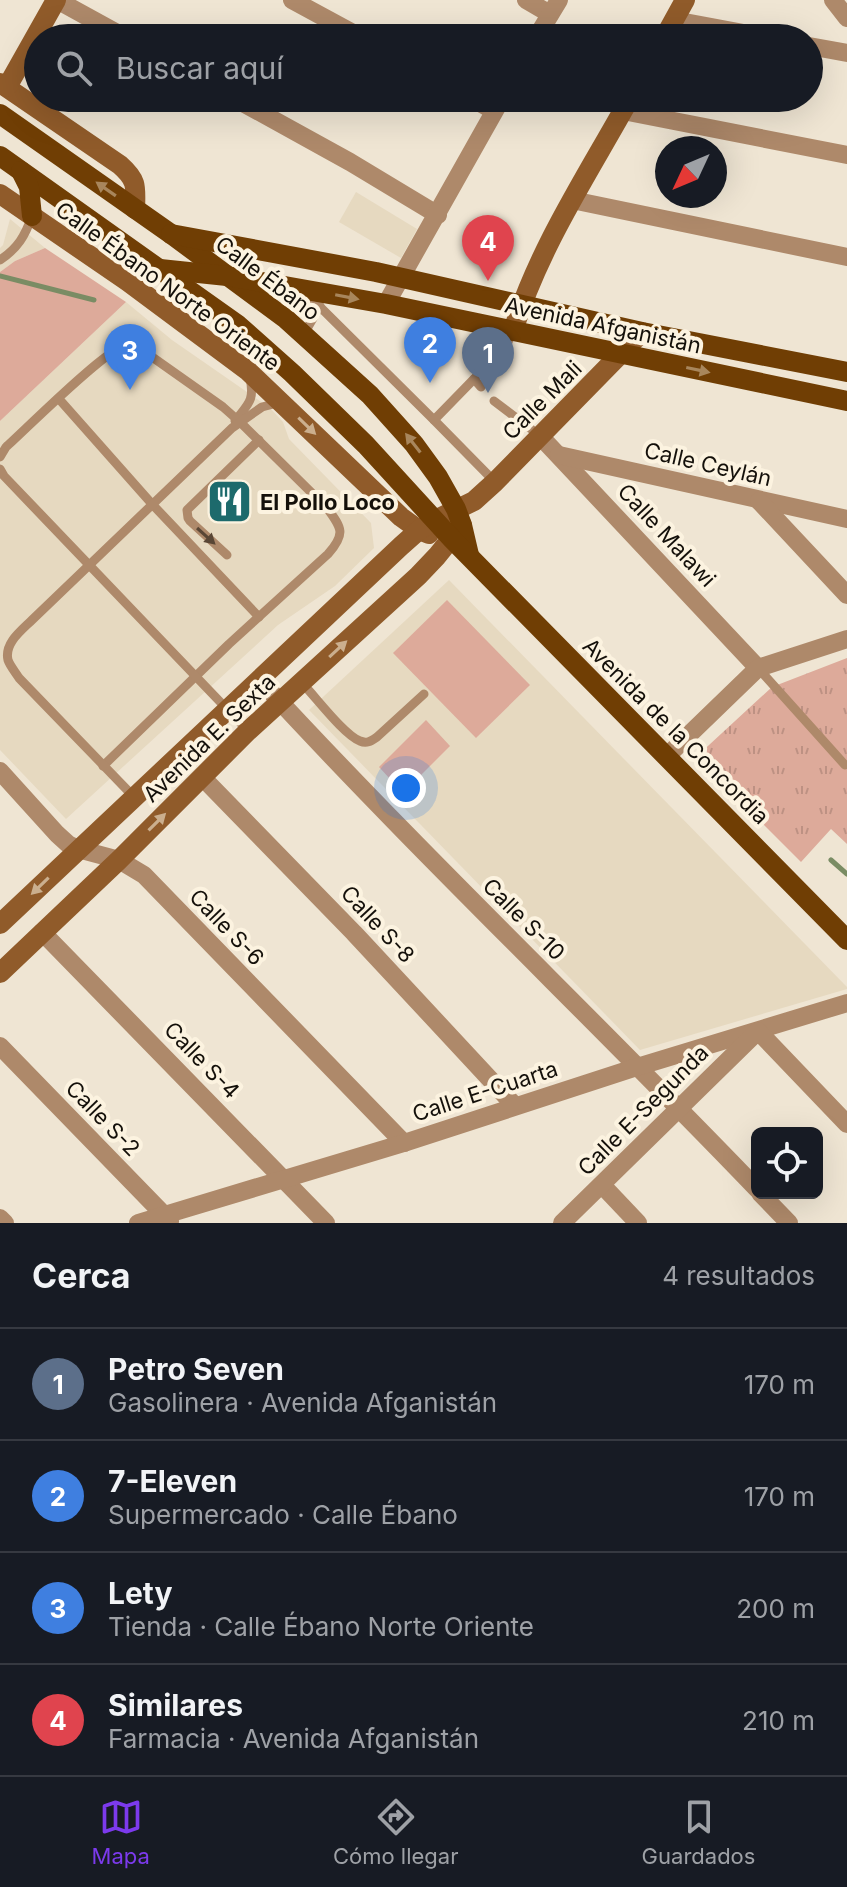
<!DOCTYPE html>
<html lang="es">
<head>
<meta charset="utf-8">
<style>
	body { margin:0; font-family:Inter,sans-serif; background:#242831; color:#f1f3f6 }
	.controls { position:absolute; right:24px; bottom:24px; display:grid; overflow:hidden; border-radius:12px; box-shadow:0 8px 32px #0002 }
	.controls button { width:72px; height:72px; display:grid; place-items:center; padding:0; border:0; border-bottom:2px solid #363941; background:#171b24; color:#f1f3f6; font:40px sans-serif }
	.compass { position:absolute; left:655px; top:136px; width:72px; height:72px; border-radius:50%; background:#171b24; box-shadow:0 8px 32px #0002; rotate:226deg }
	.you { position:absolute; left:406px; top:788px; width:28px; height:28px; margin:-20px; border:6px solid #fff; border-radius:50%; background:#1a73e8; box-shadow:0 0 0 12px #1a73e833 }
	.badge { display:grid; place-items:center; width:52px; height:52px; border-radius:50%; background:#7c3aed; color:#fff; font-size:26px; font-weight:700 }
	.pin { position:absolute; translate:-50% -66px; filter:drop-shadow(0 2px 4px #0008) }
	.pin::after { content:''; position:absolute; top:42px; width:28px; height:24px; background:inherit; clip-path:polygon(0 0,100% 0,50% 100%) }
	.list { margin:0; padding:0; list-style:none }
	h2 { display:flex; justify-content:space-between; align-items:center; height:104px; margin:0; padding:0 32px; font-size:34px }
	h2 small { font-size:26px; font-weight:400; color:#9ea1a6 }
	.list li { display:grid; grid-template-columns:52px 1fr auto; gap:24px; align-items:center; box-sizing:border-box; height:112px; padding:0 32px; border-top:2px solid #363941 }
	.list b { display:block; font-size:30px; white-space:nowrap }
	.list p { margin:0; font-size:26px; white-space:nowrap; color:#9ea1a6 }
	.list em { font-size:26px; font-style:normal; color:#9ea1a6 }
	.icon { flex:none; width:44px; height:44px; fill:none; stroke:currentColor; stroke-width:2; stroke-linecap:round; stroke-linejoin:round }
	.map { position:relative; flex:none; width:847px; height:1223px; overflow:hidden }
	.search { position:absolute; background:#171b24; box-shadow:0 8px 32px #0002; left:24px; right:24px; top:24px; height:88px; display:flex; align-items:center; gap:20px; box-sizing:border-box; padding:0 28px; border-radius:44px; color:#9ea1a6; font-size:30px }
	.sheet { height:552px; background:#171b24 }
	nav { display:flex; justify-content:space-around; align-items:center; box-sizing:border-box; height:112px; border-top:2px solid #363941; background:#171b24; font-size:22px; color:#9ea1a6 }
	nav a { display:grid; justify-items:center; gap:4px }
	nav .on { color:#7c3aed }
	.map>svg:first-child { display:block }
	.built { fill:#e6d9c0 }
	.grass { fill:#ddaa9a }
	.park { fill:url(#park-tufts) }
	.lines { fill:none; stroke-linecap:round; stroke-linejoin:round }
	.stream { stroke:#7a8c64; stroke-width:5 }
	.lane { stroke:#ae896a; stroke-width:9 }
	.street { stroke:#ae896a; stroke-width:18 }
	.secondary { stroke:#905b2a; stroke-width:20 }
	.primary { stroke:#703e04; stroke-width:20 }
	.oneway { fill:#a8865c }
	.oneway2 { fill:#cbaf8e }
	.oneway3 { fill:#594635 }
	.labels { text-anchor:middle; stroke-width:8; stroke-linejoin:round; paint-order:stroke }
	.street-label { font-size:22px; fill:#14100a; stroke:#fcf3e0 }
	.poi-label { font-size:22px; font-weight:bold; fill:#14100a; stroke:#fcf3e0; text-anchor:start }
</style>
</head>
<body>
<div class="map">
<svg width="847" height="1223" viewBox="0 0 847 1223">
	<defs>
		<pattern id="park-tufts" width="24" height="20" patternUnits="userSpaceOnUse" patternTransform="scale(2)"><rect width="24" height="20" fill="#ddaa9a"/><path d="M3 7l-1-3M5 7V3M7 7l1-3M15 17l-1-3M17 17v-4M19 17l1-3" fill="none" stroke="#bd9183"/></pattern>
	</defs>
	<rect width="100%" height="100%" fill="#efe5d3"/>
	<g class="built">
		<path d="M356,192L417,229L401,258L339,222Z"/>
		<path d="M10,219L45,248L15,261L0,272V248L3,245Z"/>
		<path d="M126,302L172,340L270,408L283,422L289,439L371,523L374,548L335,586L278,625L66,819L0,750V421Z"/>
		<path d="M449,580L847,987V989L640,1050L309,710Z"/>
	</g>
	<g class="grass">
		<path d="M45,248L126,302L0,421V272L15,261Z"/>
		<path d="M447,600L530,685L476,738L393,653Z"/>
		<path d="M426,720L450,746L403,793L379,767Z"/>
	</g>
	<path class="park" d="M847,658V844L831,829L801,862L696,757L772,687Z"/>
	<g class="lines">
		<g class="stream">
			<path d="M0,276L94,300"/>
			<path d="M831,860L847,874"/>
		</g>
		<g class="lane">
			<path d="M0,260C18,248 25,236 32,216"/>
			<path d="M306,293L434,420"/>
			<path d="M304,334L320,306"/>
			<path d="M474,379L508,342L513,331"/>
			<path d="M481,387L474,379L434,420L495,482"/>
			<path d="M59,399L152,504L259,617"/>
			<path d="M494,401L539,435"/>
			<path d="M235,421C248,404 255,401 250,378"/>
			<path d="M0,457L6,447C25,430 107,348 126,345C127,345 136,347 138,347L223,407L241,423L327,508C342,528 346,534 328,554L229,644L103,766"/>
			<path d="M0,469L4,476L248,731"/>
			<path d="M227,555L190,521L188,518L187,510L259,440"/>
			<path d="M758,668L845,765"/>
			<path d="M302,683C315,696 344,735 360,741C367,744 371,741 377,737L424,694"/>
			<path d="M134,797L19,678C16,673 10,666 8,660C4,643 22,630 32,620L232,428L262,407L281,402"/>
		</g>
		<g class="street">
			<path d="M57,0L126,38"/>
			<path d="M292,0L362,38"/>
			<path d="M526,0L550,14"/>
			<path d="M833,0L847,18"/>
			<path d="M674,20L770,38"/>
			<path d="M536,38L559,0"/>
			<path d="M809,46L847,53"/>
			<path d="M234,98L350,162L438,215"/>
			<path d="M471,98L494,111"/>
			<path d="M623,111L847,155"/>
			<path d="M572,200L847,257"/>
			<path d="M386,304L502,98"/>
			<path d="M540,436L758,668"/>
			<path d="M559,455L847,519"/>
			<path d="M759,501L847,595"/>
			<path d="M259,679C420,854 593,1018 757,1189"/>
			<path d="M667,756L758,668L847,639"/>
			<path d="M0,771L57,834L68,844L78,849L119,860L144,875L404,1143"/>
			<path d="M203,778L354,933L515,1106"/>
			<path d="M42,932L326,1223"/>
			<path d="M0,1046L170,1221"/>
			<path d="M602,1185L638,1223"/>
			<path d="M760,1193L789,1223"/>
			<path d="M0,1218L5,1223"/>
			<path d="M138,1223L404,1143L637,1067L847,1003"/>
			<path d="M562,1223L758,1031L847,1124"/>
		</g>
		<g class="secondary">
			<path d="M664,38L685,0"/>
			<path d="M0,83L120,165C137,180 136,186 135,209"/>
			<path d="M7,87L56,0"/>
			<path d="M0,194L127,281L248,371L401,517L419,530L429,534"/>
			<path d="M513,331C539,247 588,174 630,98"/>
			<path d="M0,924L401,546L419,530L435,520L474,501L495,482L642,332"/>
			<path d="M0,973L119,860L248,731L418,576L437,556L462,525"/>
		</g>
		<g class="primary">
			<path d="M0,114L171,234L286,319L370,395L414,444L438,477L456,509L462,525L469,555"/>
			<path d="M0,156L238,325L292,373L366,445L452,539L847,940"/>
			<path d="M21,171L29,187L32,216"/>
			<path d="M171,234L376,272L642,332L847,372"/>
			<path d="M160,269L227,276L386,304L847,401"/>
		</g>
	</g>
	<defs><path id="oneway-solid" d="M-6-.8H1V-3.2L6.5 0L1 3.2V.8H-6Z" transform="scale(2)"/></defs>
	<g class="oneway">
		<use href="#oneway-solid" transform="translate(106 189) rotate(-145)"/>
		<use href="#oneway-solid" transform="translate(347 297) rotate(11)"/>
		<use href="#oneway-solid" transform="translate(698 370) rotate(12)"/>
		<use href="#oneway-solid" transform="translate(413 443) rotate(-128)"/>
	</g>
	<g class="oneway2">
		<use href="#oneway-solid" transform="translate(307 426) rotate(44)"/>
		<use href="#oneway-solid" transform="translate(338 649) rotate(-43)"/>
		<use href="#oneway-solid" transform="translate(157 822) rotate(-45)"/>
		<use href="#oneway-solid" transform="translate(40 886) rotate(136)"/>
	</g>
	<use class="oneway3" href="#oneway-solid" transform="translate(206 536) rotate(42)"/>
	<defs>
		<symbol id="restaurant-square" viewBox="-11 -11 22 22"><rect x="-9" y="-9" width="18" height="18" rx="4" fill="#1d6a6c" stroke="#fcf3e0"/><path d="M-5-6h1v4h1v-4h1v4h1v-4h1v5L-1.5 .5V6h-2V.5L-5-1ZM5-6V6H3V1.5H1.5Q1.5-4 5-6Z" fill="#fff"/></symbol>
	</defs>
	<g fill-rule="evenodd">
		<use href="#restaurant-square" x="204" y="476" width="51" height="51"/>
	</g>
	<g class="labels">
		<g class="street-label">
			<text transform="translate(268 278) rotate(37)" y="8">Calle Ébano</text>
			<text transform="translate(168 286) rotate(36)" y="8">Calle Ébano Norte Oriente</text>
			<text transform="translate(603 325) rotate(12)" y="8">Avenida Afganistán</text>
			<text transform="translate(542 400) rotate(-45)" y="8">Calle Mali</text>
			<text transform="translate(708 464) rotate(13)" y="8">Calle Ceylán</text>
			<text transform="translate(667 535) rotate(47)" y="8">Calle Malawi</text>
			<text transform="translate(676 731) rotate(45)" y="8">Avenida de la Concordia</text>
			<text transform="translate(209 738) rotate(-44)" y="8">Avenida E. Sexta</text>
			<text transform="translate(524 919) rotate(45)" y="8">Calle S-10</text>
			<text transform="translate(378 924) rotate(47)" y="8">Calle S-8</text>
			<text transform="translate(227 927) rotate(46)" y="8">Calle S-6</text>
			<text transform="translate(202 1060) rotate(46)" y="8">Calle S-4</text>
			<text transform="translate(485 1091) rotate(-18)" y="8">Calle E-Cuarta</text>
			<text transform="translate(643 1110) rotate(-45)" y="8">Calle E-Segunda</text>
			<text transform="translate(103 1118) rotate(46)" y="8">Calle S-2</text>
		</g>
		<g class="poi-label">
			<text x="260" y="510">El Pollo Loco</text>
		</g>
	</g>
</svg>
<div class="controls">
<button><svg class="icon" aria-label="locate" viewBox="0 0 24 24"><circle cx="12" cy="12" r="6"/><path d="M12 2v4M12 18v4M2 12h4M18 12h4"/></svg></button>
</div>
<svg class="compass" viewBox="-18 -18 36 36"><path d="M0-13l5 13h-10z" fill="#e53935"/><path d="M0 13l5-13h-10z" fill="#9ea1a6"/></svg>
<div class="you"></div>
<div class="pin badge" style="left:488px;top:393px;background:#5c6f8a">1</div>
<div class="pin badge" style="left:430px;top:383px;background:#3f7fe0">2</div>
<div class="pin badge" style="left:130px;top:390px;background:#3f7fe0">3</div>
<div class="pin badge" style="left:488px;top:281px;background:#e0444e">4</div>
<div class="search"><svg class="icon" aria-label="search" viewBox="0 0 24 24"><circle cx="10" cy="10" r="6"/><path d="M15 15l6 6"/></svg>Buscar aquí</div>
</div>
<section class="sheet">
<h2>Cerca<small>4 resultados</small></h2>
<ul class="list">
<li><span class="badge" style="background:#5c6f8a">1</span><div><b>Petro Seven</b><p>Gasolinera · Avenida Afganistán</p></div><em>170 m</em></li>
<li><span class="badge" style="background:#3f7fe0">2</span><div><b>7-Eleven</b><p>Supermercado · Calle Ébano</p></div><em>170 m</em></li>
<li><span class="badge" style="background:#3f7fe0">3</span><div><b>Lety</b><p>Tienda · Calle Ébano Norte Oriente</p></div><em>200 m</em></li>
<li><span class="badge" style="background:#e0444e">4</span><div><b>Similares</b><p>Farmacia · Avenida Afganistán</p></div><em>210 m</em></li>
</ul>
</section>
<nav>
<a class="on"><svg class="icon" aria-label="map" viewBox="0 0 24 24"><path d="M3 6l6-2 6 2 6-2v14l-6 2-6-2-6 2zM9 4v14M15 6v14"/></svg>Mapa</a>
<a><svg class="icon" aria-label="directions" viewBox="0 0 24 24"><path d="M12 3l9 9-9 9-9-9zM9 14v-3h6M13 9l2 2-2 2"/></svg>Cómo llegar</a>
<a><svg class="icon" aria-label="saved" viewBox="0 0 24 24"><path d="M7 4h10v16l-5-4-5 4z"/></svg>Guardados</a>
</nav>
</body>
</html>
